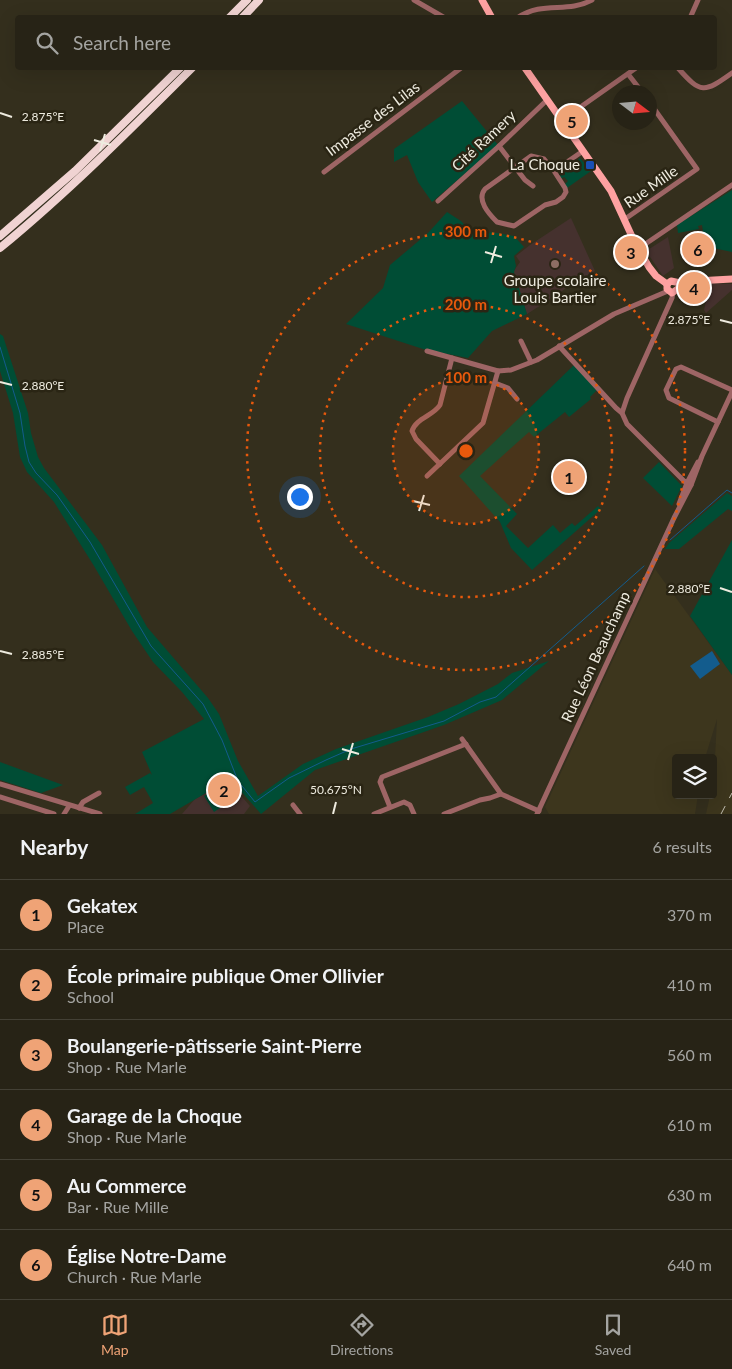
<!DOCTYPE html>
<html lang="en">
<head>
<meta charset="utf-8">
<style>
	body { margin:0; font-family:Lato,sans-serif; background:#332f23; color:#f1f3f6 }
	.controls { position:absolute; right:15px; bottom:15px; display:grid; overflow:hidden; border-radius:5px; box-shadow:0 5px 20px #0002 }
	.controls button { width:45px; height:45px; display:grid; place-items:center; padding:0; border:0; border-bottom:1px solid #434035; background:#272316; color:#f1f3f6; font:25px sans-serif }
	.compass { position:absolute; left:612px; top:85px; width:45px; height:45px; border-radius:50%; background:#272316; box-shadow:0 5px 20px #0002; rotate:106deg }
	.you { position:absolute; left:299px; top:496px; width:18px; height:18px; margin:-12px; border:4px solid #fff; border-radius:50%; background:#1a73e8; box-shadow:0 0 0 8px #1a73e833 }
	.badge { display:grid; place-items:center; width:32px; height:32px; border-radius:50%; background:#efa376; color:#111; font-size:16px; font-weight:700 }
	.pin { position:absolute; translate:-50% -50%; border:2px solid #fff; box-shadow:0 1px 5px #0006 }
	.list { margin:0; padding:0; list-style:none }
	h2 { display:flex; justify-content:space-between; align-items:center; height:65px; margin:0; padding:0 20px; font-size:21px }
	h2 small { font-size:16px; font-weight:400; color:#a4a4a1 }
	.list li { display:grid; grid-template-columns:32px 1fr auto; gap:15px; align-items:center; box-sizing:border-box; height:70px; padding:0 20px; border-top:1px solid #434035 }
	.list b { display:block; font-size:19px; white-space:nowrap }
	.list p { margin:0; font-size:16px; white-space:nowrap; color:#a4a4a1 }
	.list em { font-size:16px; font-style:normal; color:#a4a4a1 }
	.icon { flex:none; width:28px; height:28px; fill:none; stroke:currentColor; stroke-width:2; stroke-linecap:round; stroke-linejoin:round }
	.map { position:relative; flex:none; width:732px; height:814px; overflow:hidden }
	.search { position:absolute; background:#272316; box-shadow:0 5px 20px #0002; left:15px; right:15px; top:15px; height:55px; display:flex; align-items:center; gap:12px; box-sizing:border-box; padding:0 18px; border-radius:5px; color:#a4a4a1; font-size:19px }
	.sheet { height:485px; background:#272316 }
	nav { display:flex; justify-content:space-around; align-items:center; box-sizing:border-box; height:70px; border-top:1px solid #434035; background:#272316; font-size:14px; color:#a4a4a1 }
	nav a { display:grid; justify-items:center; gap:2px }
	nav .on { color:#efa376 }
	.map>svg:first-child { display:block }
	.built { fill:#3d361d }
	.education { fill:#45312e }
	.green { fill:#004d35 }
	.water { fill:#135c8d }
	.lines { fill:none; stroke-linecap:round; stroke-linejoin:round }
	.stream { stroke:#135c8d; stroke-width:1 }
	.minor { stroke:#9e6565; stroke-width:5 }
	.major { stroke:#fea1a1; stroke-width:7 }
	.highway { stroke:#f0d3d2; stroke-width:8 }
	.rail { stroke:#c1beb1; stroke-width:1; stroke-dasharray:9 9; stroke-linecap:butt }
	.ticks { fill:none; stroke:#eeebdf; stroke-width:2 }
	.ring { fill:none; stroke:#e8590c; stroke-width:2.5; stroke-dasharray:2.5 5 }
	.transit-dot { fill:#1a4fb4; stroke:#2a2514; stroke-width:2 }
	.education-dot { fill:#8d6e63; stroke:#2a2514; stroke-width:2 }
	.labels { text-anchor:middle; stroke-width:5; stroke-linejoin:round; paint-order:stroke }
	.street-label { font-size:15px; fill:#eeebdf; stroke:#2a2514 }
	.poi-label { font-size:15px; fill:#eeebdf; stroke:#2a2514; text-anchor:end }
	.ticks-label { font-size:12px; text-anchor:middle; fill:#eeebdf; stroke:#2a2514; stroke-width:5; stroke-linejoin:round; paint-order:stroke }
	.centre { fill:#e8590c; stroke:#2a2514; stroke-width:2.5 }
	.ring-label { font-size:15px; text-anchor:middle; font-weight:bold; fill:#e8590c; stroke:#2a2514; stroke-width:5; stroke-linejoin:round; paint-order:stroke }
</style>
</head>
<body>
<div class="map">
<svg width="732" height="814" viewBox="0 0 732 814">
	<rect width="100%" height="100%" fill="#342f1d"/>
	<path class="built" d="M655,569L732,675V814H706L710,795H713L717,719L705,758H676V795H698L695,814H549L545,807Z"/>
	<g class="education">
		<path d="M571,218L595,271L569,285L560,293L527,314L513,272L520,262L516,256L530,245Z"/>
		<path d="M668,237L674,268L663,276L646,251Z"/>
		<path d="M710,283L732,284V290L706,313L704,310Z"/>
		<path d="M228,781L250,806L244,814H182L195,799Z"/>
	</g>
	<g class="green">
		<path d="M462,101L498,145L432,202L418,182L407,155L394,162V149Z"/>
		<path d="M580,158L591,171L567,188L565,184L568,181L564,177L561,179L559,172L563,168L565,171Z"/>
		<path d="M732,190V252L713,248L711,256L707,258L702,225L698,226L699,229L678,233L677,225Z"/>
		<path d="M447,212L461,221L478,239L491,232L514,236L524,247L514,256L516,266L514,272L527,314L492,331L468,358L423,349L346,324L383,288L390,265L428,233Z"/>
		<path d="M0,334L3,336L28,413L31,433L38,457L44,468L102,545L147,627L208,698L219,714L238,761L258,796L303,764L336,749L428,717L459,704L498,684L512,673L549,661L502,700L444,725L315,770L261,814L230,779L170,814H135L153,803L144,787L130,795L125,787L150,773L152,775L142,752L204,719L182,692L153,662L132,631L94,566L54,502L27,472L20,457L13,413L0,371Z"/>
		<path d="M574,365L597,390L590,397L591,399L569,417L565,412L534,437L529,432L480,476L517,514L506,526L528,548L553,525L560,533L572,523L575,526L598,506L601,509L532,570L511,548L500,522L459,476Z"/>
		<path d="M659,462L682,486L672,506L643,478Z"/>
		<path d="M727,493L732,496V511L728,509L679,549H665L669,543Z"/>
		<path d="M732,540V675L690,616Z"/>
		<path d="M0,762L63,785L41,793L0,780Z"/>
		<path d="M228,782L238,796L214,812L204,796Z"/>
	</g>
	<path class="water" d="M712,651L720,664L700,679L690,666Z"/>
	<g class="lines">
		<g class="stream">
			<path d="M0,347L20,413L25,446L29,462L36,473L57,495L90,542L151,646L203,704L222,740L238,781L255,802L289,778L326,760L351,749L444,721L480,702L496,697L644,566"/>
			<path d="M670,540L727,490L732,493"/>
		</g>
		<g class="minor">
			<path d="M414,0L445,18"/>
			<path d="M517,18C544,0 566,14 592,0"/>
			<path d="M690,18L698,0"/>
			<path d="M678,68C701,94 704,93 732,73"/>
			<path d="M628,74L642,92"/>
			<path d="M562,120L636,68"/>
			<path d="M499,146L525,180L533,186"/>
			<path d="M554,171L565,188L566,192L563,197L556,202L545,205L514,226L497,222C489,214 476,200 485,189L531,156L544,159L554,171L583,151"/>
			<path d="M324,172L461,68"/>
			<path d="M438,201L499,146L547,100"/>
			<path d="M625,219L697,169L650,103"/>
			<path d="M638,249L732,185"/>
			<path d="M673,292L672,298L627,398L622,413L627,424L684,481L691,485"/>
			<path d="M521,341L531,362"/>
			<path d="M559,346L616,408L622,413"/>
			<path d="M427,351L498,371L511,370L537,360L614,314L668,291"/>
			<path d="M495,383L508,388L517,399"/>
			<path d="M718,422L669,398L666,390L676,369L681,367L732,390"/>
			<path d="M440,464L416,439L412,431C416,418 433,416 440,405L452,358"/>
			<path d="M427,476L483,423L498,371"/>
			<path d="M679,504L687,483L698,462"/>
			<path d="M462,739L501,794L539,811"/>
			<path d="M0,784L100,814"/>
			<path d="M0,797L54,814"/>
			<path d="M293,805L300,814"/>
			<path d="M390,807L380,782L382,777L466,744"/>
			<path d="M79,808L83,802L99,793"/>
			<path d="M64,814L69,806"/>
			<path d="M374,814L404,802L410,805L414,814"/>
			<path d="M444,814L480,800L490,798L501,794"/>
			<path d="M537,814L674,518L691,485L702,456L732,392"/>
		</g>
		<g class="major">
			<path d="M482,0L492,18"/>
			<path d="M525,68L611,191L635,243L649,267L656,276L667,284"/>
			<path d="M667,284V289L672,293L683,285L696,281L732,279"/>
			<path d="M667,284L671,281L680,283L687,281"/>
		</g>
		<g class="highway">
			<path d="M229,18L247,0"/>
			<path d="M242,18L259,0"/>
			<path d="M0,236L75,171L180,68"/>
			<path d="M0,248C68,192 130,130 192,68"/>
		</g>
		<path class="rail" d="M721,814L732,793"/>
	</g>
	<path class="ticks" d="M0,113L12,117M94,140L111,145M100,151L105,134M485,252L502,257M491,263L496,246M720,320L732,323M0,382L12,385M413,501L430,505M419,511L424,495M720,588L732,592M0,651L12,654M342,749L359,754M348,760L353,743M333,814L336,802"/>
	<circle cx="466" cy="451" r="73" fill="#e8590c" fill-opacity=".12"/>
	<g class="ring">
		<circle cx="466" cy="451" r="73"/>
		<circle cx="466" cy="451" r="146"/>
		<circle cx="466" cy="451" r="219"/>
	</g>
	<rect class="transit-dot" x="585" y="160" width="10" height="10" rx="2.5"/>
	<circle class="education-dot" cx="555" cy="264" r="5"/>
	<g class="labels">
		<g class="street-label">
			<text transform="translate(373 119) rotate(-37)" y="5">Impasse des Lilas</text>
			<text transform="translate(484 141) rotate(-43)" y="5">Cité Ramery</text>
			<text transform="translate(651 187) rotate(-35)" y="5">Rue Mille</text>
			<text transform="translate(596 657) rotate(-65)" y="5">Rue Léon Beauchamp</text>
		</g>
		<g class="poi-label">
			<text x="580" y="170">La Choque</text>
			<text x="555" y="286" text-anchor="middle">Groupe scolaire<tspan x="555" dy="17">Louis Bartier</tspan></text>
		</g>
	</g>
	<g class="ticks-label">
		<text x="43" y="121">2.875°E</text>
		<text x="689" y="324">2.875°E</text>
		<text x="43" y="390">2.880°E</text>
		<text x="689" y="593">2.880°E</text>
		<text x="43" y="659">2.885°E</text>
		<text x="336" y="794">50.675°N</text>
	</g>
	<circle cx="466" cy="451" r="8" class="centre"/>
	<g class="ring-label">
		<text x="466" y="237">300 m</text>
		<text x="466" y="310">200 m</text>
		<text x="466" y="383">100 m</text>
	</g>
</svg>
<div class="controls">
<button><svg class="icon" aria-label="layers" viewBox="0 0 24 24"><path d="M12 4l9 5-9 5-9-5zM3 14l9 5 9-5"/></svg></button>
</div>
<svg class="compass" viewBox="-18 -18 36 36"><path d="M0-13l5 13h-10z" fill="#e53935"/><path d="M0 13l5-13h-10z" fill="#a4a4a1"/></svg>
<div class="you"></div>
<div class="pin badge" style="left:569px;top:477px">1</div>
<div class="pin badge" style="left:224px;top:790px">2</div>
<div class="pin badge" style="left:631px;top:252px">3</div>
<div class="pin badge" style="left:694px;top:288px">4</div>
<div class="pin badge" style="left:572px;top:121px">5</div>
<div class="pin badge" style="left:698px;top:249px">6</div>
<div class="search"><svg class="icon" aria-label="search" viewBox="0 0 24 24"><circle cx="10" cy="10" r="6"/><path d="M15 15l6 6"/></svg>Search here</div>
</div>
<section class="sheet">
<h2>Nearby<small>6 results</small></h2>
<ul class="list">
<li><span class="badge">1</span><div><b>Gekatex</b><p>Place</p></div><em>370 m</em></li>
<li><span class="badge">2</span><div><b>École primaire publique Omer Ollivier</b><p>School</p></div><em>410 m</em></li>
<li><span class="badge">3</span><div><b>Boulangerie-pâtisserie Saint-Pierre</b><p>Shop · Rue Marle</p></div><em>560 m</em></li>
<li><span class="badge">4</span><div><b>Garage de la Choque</b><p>Shop · Rue Marle</p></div><em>610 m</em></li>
<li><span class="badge">5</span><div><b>Au Commerce</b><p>Bar · Rue Mille</p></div><em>630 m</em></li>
<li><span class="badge">6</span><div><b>Église Notre-Dame</b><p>Church · Rue Marle</p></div><em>640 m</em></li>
</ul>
</section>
<nav>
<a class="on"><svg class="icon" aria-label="map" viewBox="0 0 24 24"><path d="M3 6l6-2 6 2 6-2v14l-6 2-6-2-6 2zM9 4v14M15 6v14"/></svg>Map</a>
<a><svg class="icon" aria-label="directions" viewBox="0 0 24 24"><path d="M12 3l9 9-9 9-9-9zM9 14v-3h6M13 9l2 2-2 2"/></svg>Directions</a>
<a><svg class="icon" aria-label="saved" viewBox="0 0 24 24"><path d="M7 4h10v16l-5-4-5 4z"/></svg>Saved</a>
</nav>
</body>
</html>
